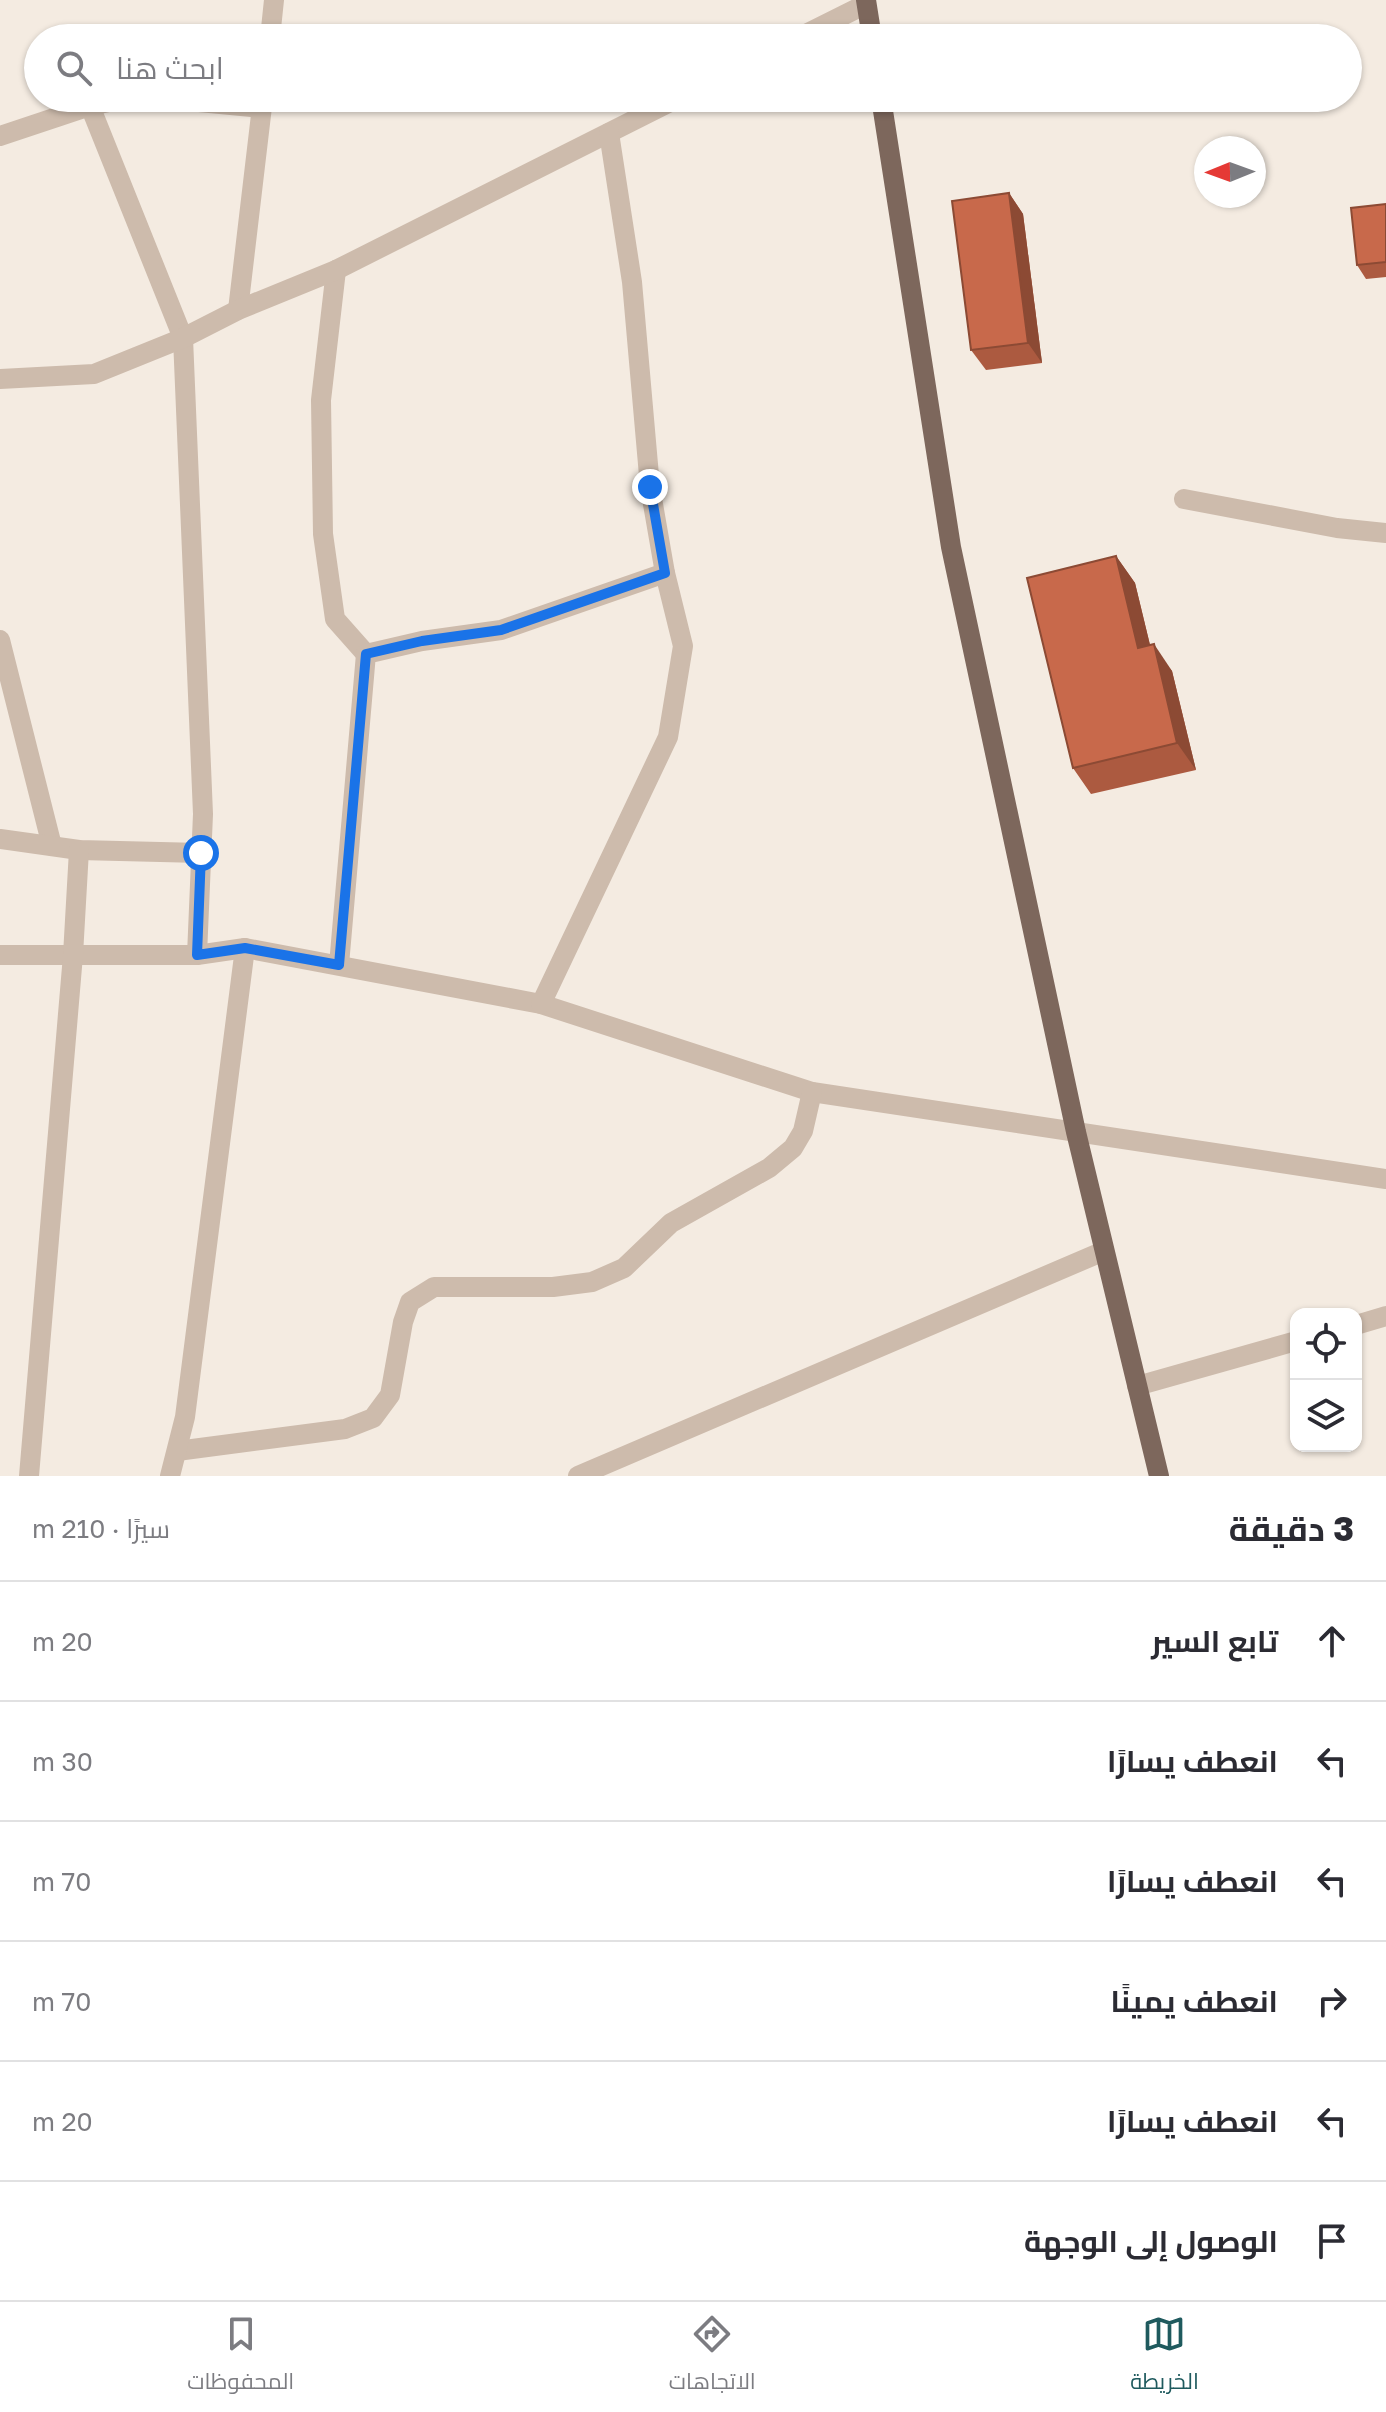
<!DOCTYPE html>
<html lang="ar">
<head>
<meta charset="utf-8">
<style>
	body { margin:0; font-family:"Golos Text",Cairo,sans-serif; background:#f7f7f7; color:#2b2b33; direction:rtl }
	.controls { position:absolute; right:24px; bottom:24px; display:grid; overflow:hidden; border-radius:16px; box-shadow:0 2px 6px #0004 }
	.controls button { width:72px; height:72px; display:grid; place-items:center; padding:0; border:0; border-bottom:2px solid #e1e1e2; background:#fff; color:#2b2b33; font:40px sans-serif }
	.compass { position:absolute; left:1194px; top:136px; width:72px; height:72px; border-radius:50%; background:#fff; box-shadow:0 2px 6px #0004; rotate:269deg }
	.stop { position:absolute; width:24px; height:24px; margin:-18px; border:6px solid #1a73e8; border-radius:50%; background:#fff }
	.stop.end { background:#1a73e8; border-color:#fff; box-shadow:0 2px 8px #0008 }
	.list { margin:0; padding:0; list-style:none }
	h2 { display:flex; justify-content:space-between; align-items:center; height:104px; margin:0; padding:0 32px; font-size:34px }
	h2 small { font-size:26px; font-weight:400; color:#7c7c81 }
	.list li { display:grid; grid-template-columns:52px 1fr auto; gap:24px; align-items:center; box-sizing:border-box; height:120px; padding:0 32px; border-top:2px solid #e1e1e2 }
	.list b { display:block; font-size:30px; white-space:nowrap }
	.list em { font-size:26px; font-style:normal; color:#7c7c81 }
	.icon { flex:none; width:44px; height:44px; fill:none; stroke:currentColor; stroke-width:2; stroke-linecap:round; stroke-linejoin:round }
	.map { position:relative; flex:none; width:1386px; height:1476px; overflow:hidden; direction:ltr }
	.search { position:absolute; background:#fff; box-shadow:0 2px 6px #0004; left:24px; right:24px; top:24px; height:88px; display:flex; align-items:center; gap:20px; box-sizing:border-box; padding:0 28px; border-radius:44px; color:#7c7c81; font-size:30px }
	.sheet { height:824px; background:#fff }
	nav { display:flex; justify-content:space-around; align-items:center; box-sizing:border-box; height:112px; border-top:2px solid #e1e1e2; background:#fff; font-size:22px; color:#7c7c81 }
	nav a { display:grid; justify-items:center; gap:4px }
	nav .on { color:#1f5a5e }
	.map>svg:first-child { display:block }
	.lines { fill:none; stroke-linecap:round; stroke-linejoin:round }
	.minor { stroke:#cdbbac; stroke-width:20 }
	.major { stroke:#7d675c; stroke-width:20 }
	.wall { fill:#ac5a40 }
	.shaded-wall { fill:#8c4a34 }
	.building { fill:#c8694b; stroke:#8c4a34; stroke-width:2 }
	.route { stroke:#1a73e8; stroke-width:10 }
</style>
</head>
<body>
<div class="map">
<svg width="1386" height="1476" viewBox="0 0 1386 1476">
	<rect width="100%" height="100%" fill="#f4ebe1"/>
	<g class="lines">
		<g class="minor">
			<path d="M270,38L274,0"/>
			<path d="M798,38L866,4"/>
			<path d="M157,98L262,108"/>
			<path d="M90,106L183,338L203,814L197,955"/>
			<path d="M0,136L90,106L128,98"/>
			<path d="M336,270L321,400L323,534L335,619L366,654"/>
			<path d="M238,310L263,98"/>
			<path d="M0,379L94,374L183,338L238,310L336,270L678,98"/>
			<path d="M1184,499L1337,528L1386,533"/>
			<path d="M0,640L52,846"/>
			<path d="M0,839L79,850L201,853"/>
			<path d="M0,955H197L245,948L541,1004L812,1092L1386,1179"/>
			<path d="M339,965L366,654L422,641L501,630L665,573"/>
			<path d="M541,1004L668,737L683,646L665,573L650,487L632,282L609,133"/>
			<path d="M1356,1325L1386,1316"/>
			<path d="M1137,1386L1296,1341"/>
			<path d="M177,1451L345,1429L373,1418L390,1395L403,1322L410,1302L434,1287H553L592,1282L624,1268L671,1223L769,1168L793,1148L803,1131L812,1092"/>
			<path d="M29,1476L73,955L79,850"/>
			<path d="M170,1476L185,1417L245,948"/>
			<path d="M578,1476L1104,1251"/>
		</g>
		<g class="major">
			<path d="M866,0L872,38"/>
			<path d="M881,98L951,547L1076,1132L1159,1476"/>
		</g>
	</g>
	<g class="wall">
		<path d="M1009,193L1023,214L1042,363L986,370L971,350Z"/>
		<path d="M1386,204V277L1366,279L1357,265Z"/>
		<path d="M1116,556L1135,583L1150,645L1172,671L1196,770L1091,794L1073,768Z"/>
	</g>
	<g class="shaded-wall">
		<path d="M1009,193L1023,214L1042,363L1028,343Z"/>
		<path d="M1116,556L1135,583L1157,674L1138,648Z"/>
		<path d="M1154,644L1172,671L1196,770L1177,743Z"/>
	</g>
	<g class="building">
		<path d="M1009,193L1028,343L971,350L952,201Z"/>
		<path d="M1386,204V262L1357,265L1351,208Z"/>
		<path d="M1116,556L1138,648L1154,644L1177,743L1073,768L1027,578Z"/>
	</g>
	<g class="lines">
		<path class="route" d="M201,853L197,955L245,948L339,965L366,654L422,641L501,630L665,573L650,487"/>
	</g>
</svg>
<div class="controls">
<button><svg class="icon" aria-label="locate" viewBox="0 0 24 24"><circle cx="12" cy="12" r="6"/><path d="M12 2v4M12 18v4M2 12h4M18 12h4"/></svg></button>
<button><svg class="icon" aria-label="layers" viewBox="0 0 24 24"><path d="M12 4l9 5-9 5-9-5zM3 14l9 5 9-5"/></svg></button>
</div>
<svg class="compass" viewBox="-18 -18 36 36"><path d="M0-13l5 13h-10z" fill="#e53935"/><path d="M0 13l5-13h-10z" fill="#7c7c81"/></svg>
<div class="stop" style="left:201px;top:853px"></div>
<div class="stop end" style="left:650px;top:487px"></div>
<div class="search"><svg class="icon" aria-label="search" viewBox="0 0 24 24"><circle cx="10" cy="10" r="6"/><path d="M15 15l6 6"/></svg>ابحث هنا</div>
</div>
<section class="sheet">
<h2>3 دقيقة<small>سيرًا · 210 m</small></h2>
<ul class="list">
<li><svg class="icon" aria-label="ahead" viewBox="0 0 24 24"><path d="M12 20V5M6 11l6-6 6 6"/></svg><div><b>تابع السير</b></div><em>20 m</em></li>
<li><svg class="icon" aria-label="left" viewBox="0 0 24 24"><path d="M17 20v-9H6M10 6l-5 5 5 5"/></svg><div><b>انعطف يسارًا</b></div><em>30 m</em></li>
<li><svg class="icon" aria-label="left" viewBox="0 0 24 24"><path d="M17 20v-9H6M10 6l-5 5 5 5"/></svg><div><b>انعطف يسارًا</b></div><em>70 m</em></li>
<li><svg class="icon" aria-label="right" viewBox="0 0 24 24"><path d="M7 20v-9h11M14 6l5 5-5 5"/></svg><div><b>انعطف يمينًا</b></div><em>70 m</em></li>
<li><svg class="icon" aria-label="left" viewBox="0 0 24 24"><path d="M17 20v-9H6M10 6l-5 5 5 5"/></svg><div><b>انعطف يسارًا</b></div><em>20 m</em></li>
<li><svg class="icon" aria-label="arrive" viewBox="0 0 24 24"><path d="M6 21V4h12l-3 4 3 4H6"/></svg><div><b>الوصول إلى الوجهة</b></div></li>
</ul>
</section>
<nav>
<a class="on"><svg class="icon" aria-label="map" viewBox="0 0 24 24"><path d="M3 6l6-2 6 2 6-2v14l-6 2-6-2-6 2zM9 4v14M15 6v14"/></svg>الخريطة</a>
<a><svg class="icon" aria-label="directions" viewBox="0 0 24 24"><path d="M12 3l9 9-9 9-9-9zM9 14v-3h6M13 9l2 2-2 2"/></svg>الاتجاهات</a>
<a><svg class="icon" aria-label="saved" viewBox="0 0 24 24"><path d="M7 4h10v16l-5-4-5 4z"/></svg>المحفوظات</a>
</nav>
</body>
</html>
